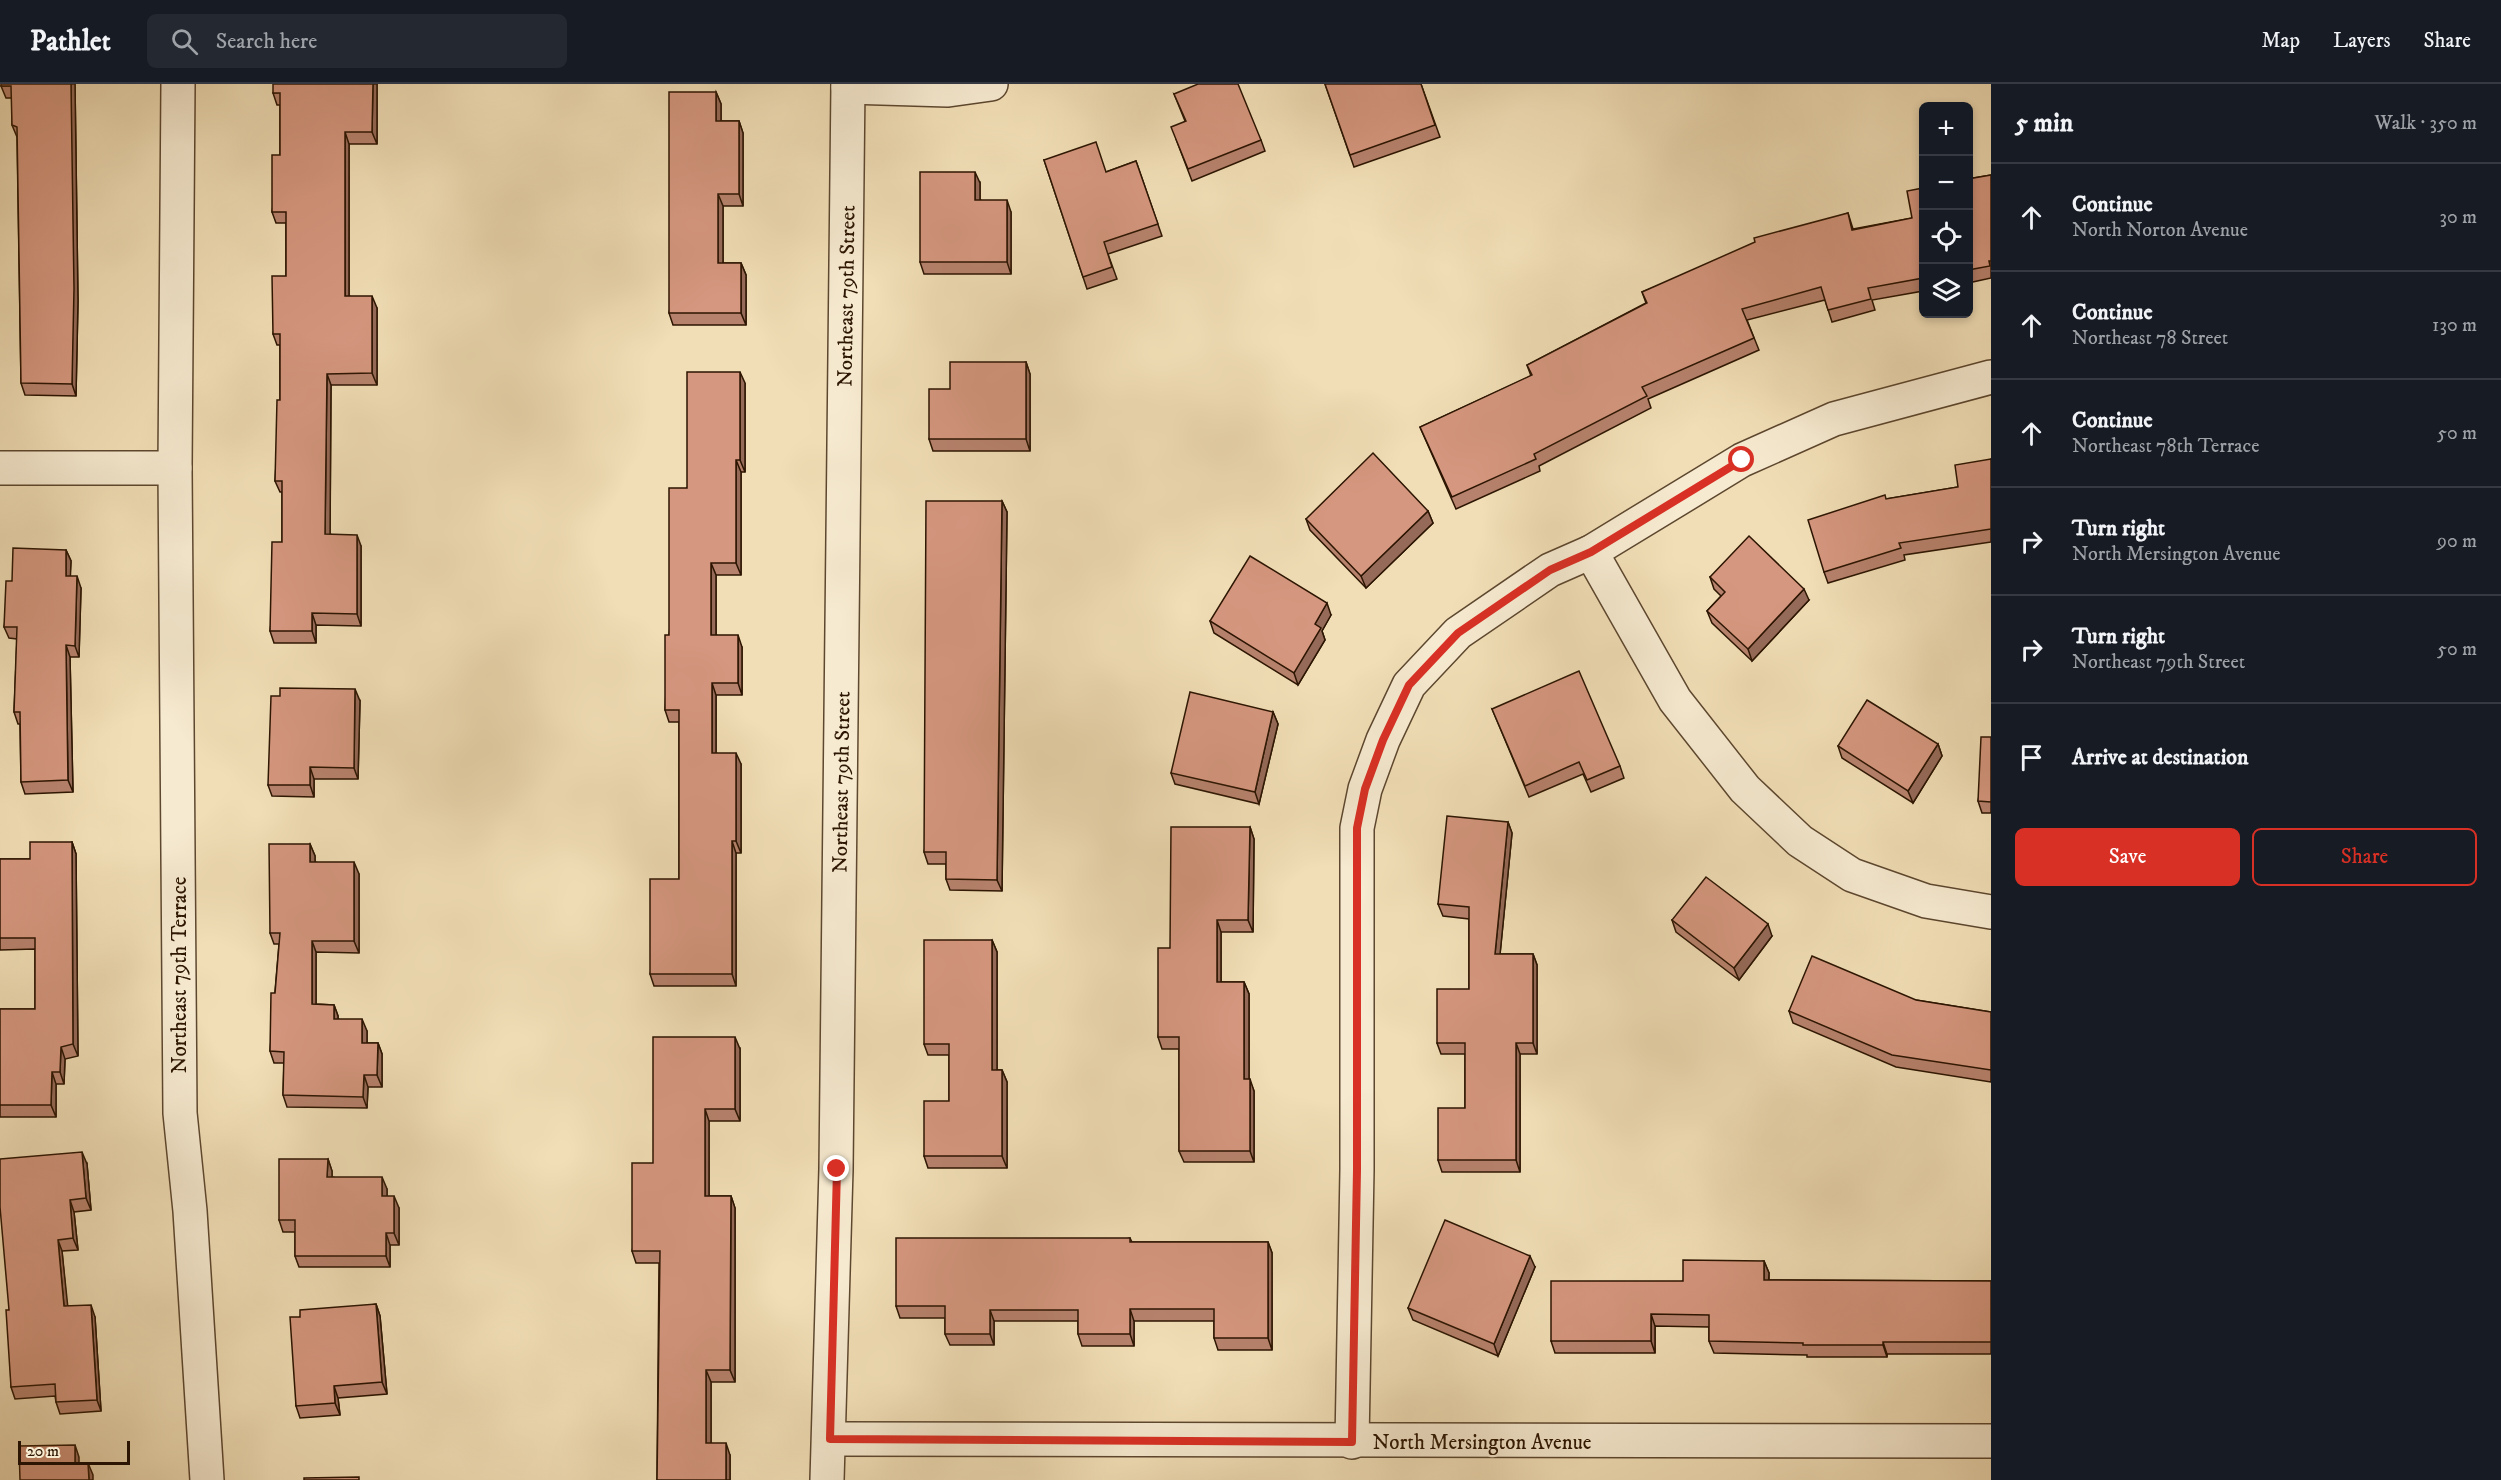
<!DOCTYPE html>
<html lang="en">
<head>
<meta charset="utf-8">
<style>
	body { margin:0; font-family:"IM FELL DW Pica",serif; background:#242831; color:#f1f3f6 }
	.controls { position:absolute; right:18px; top:18px; display:grid; overflow:hidden; border-radius:9px; box-shadow:0 3px 9px #0003 }
	.controls button { width:54px; height:54px; display:grid; place-items:center; padding:0; border:0; border-bottom:2px solid #363941; background:#171b24; color:#f1f3f6; font:30px sans-serif }
	.scale { position:absolute; left:18px; bottom:15px; width:112px; box-sizing:border-box; padding-left:6px; border:3px solid #2c1502; border-top:0; font-size:16px; line-height:21px; white-space:nowrap; color:#2c1502; -webkit-text-stroke:4px #f6ead0; paint-order:stroke }
	.stop { position:absolute; width:18px; height:18px; margin:-14px; border:4px solid #d93025; border-radius:50%; background:#fff }
	.stop.end { background:#d93025; border-color:#fff; box-shadow:0 2px 6px #0008 }
	.list { margin:0; padding:0; list-style:none }
	h2 { display:flex; justify-content:space-between; align-items:center; height:78px; margin:0; padding:0 24px; font-size:26px }
	h2 small { font-size:20px; font-weight:400; color:#9ea1a6 }
	.list li { display:grid; grid-template-columns:39px 1fr auto; gap:18px; align-items:center; box-sizing:border-box; height:108px; padding:0 24px; border-top:2px solid #363941 }
	.list b { display:block; font-size:22px; white-space:nowrap }
	.list p { margin:0; font-size:20px; white-space:nowrap; color:#9ea1a6 }
	.list em { font-size:20px; font-style:normal; color:#9ea1a6 }
	.actions { display:flex; gap:12px; padding:18px 24px }
	.actions a { flex:1; padding:14px 0; border:2px solid #d93025; border-radius:9px; text-align:center; font-size:21px; color:#d93025 }
	.actions .main { background:#d93025; color:#fff }
	.icon { flex:none; width:33px; height:33px; fill:none; stroke:currentColor; stroke-width:2; stroke-linecap:round; stroke-linejoin:round }
	.map { position:relative; flex:none; width:1991px; height:1396px; overflow:hidden }
	header { display:flex; align-items:center; gap:36px; box-sizing:border-box; height:84px; padding:0 30px; background:#171b24; border-bottom:2px solid #363941 }
	header strong { font-size:28px }
	nav { display:flex; gap:33px; margin-inline-start:auto; font-size:21px }
	.search { width:420px; height:54px; background:#242831; display:flex; align-items:center; gap:15px; box-sizing:border-box; padding:0 21px; border-radius:9px; color:#9ea1a6; font-size:22px }
	main { display:flex }
	aside { flex:1; background:#171b24 }
	.map>svg:first-child { display:block }
	.lines { fill:none; stroke-linecap:round; stroke-linejoin:round }
	.minor-casing { stroke:#5d472f; stroke-width:36 }
	.minor { stroke:#f6ead0; stroke-width:33 }
	.wall { fill:#b7826d; stroke:#2c1502; stroke-width:1.5 }
	.shaded-wall { fill:#956a59; stroke:#2c1502; stroke-width:1.5 }
	.building { fill:#d5977f; stroke:#2c1502; stroke-width:1.5 }
	.route { stroke:#d93025; stroke-width:8 }
	.labels { text-anchor:middle; stroke-width:4.5; stroke-linejoin:round; paint-order:stroke }
	.street-label { font-size:21px; fill:#2c1502; stroke:#f6ead0 }
</style>
</head>
<body>
<header>
<strong>Pathlet</strong>
<div class="search"><svg class="icon" aria-label="search" viewBox="0 0 24 24"><circle cx="10" cy="10" r="6"/><path d="M15 15l6 6"/></svg>Search here</div>
<nav><a>Map</a><a>Layers</a><a>Share</a></nav>
</header>
<main>
<div class="map">
<svg width="1991" height="1396" viewBox="0 0 1991 1396">
	<rect width="100%" height="100%" fill="#f1deb6"/>
	<filter id="stains"><feTurbulence type="fractalNoise" baseFrequency=".00333" numOctaves="4"/><feColorMatrix values="0 0 0 0 .2 0 0 0 0 .09 0 0 0 0 .02 0 0 0 .5 -.17"/></filter>
	<radialGradient id="worn" r=".72"><stop offset=".6" stop-color="#630" stop-opacity="0"/><stop offset="1" stop-color="#630" stop-opacity=".3"/></radialGradient>
	<g class="lines">
		<defs>
			<g id="minor">
				<path d="M178,0L175,384L180,1029L190,1127L207,1396"/>
				<path d="M848,3L948,6L991,0"/>
				<path d="M0,384H175"/>
				<path d="M1591,468L1675,616L1745,705L1800,757L1852,791L1926,817L1991,828"/>
				<path d="M830,1355L1991,1357"/>
				<path d="M1352,1358L1357,1086V744L1365,705L1383,656L1409,601L1458,549L1550,486L1591,468L1742,376L1834,335L1991,293"/>
				<path d="M827,1396L836,1085L848,0"/>
			</g>
		</defs>
		<use href="#minor" class="minor-casing"/>
		<use href="#minor" class="minor"/>
	</g>
	<g class="wall">
		<path d="M75,0L78,217L76,312L25,311L21,299L17,53L12,41V14H6L1,2Z"/>
		<path d="M377,0V60H349V212L377,224V301H331L330,450L361,462V542L316,541V559H274L270,547L282,458V408H280L275,397L280,316V261H277L273,250L286,192V139H276L272,128L280,71V21H277L273,9Z"/>
		<path d="M1325,0H1421L1440,53L1354,83Z"/>
		<path d="M716,8L721,20V37H739L743,49V122H723V179H741L746,191V241H673L669,229Z"/>
		<path d="M1174,10L1261,56L1265,67L1192,97L1176,55L1185,37Z"/>
		<path d="M1044,76L1106,88L1136,77L1162,152L1108,170L1117,195L1087,205Z"/>
		<path d="M1991,91V194L1968,199V95Z"/>
		<path d="M980,99V116L1011,128V190H924L920,178Z"/>
		<path d="M1923,104V207L1872,216L1875,226L1832,238L1825,216L1747,236L1759,266L1648,315L1651,324L1539,382L1540,387L1456,425L1420,343L1531,292L1527,281L1646,219L1642,208L1848,129L1853,145L1912,134Z"/>
		<path d="M1026,278L1030,290V367H933L929,355L950,305Z"/>
		<path d="M745,299V388H741V491H716V551L742,563V611H716V669L741,680V769H736V902H654L650,890L679,795V638H669L665,626L669,551L687,404Z"/>
		<path d="M1991,375V458L1904,471L1905,476L1828,499L1824,488L1886,415L1958,403Z"/>
		<path d="M1002,417L1007,428L1002,807L950,806L946,795V780H928L924,768Z"/>
		<path d="M1428,427L1433,439L1366,504L1310,446L1306,435Z"/>
		<path d="M66,466L71,477L70,492L81,504L79,573H70L73,708L25,710L21,698L20,640H18L14,628L17,555L9,554L4,543L12,497Z"/>
		<path d="M1710,493L1809,516L1752,577L1712,539L1707,527L1721,512L1714,505Z"/>
		<path d="M1331,531L1322,547L1325,556L1298,601L1214,549L1210,537Z"/>
		<path d="M360,617L358,695H314V713L272,712L268,701Z"/>
		<path d="M1492,625L1620,682L1624,694L1591,708L1583,690L1529,713Z"/>
		<path d="M1273,628L1278,640L1259,720L1175,700L1171,689Z"/>
		<path d="M1991,653V729H1982L1978,717Z"/>
		<path d="M1938,660L1942,672L1913,719L1842,674L1838,662Z"/>
		<path d="M1508,738L1512,749L1500,870H1533L1537,881V970H1520V1088H1442L1438,1076L1465,1024V970H1441L1437,959L1469,905V835L1443,832L1438,820Z"/>
		<path d="M1250,743L1254,755L1253,848H1221V898H1244L1249,910V995L1254,1007V1078H1184L1179,1067V965H1162L1158,953L1170,864Z"/>
		<path d="M72,758L76,770L78,972L65,975L64,1000H56V1033H0V925H35V865L0,866V775H30Z"/>
		<path d="M310,760L315,772V778L359,790V869L316,868V920L334,921L338,932V935L367,947V959H378L382,970V1003H368L367,1024L287,1023L283,1011L284,979H274L270,967L279,860H274L270,849Z"/>
		<path d="M1672,836L1772,852L1739,896L1676,848Z"/>
		<path d="M992,856L997,868V986H1002L1007,998V1084H928L924,1072L949,1017V971H928L924,960Z"/>
		<path d="M1916,916L1991,928V998L1896,983L1793,939L1789,927Z"/>
		<path d="M740,965V1037H709V1112H731L735,1124V1298H711V1359L730,1371V1396H657L659,1179H636L632,1167L653,1079Z"/>
		<path d="M328,1075L332,1087V1093L387,1105V1112L399,1124V1161H390V1183H299L295,1172V1148H283L279,1136Z"/>
		<path d="M87,1080L91,1126L74,1128L78,1166L62,1167L67,1222L95,1233L101,1327L60,1330L56,1318L55,1312L15,1315L11,1303L9,1226Z"/>
		<path d="M1130,1154L1132,1158H1268L1272,1169V1266H1218L1214,1254V1237H1134V1262H1082L1078,1250V1237H994V1261H950L945,1250V1234H900L896,1222Z"/>
		<path d="M1764,1177L1769,1189V1196L1991,1197V1270H1887V1273H1807V1271L1714,1269L1709,1257V1243L1655,1242V1269H1555L1551,1257L1683,1197Z"/>
		<path d="M1535,1183L1498,1272L1413,1236L1408,1224Z"/>
		<path d="M376,1220L380,1232L387,1310L338,1314L340,1331L300,1334L296,1322L300,1233Z"/>
	</g>
	<g class="shaded-wall">
		<path d="M71,0H75L78,217L76,312L72,300Z"/>
		<path d="M373,0H377V60L372,48Z"/>
		<path d="M716,8L721,20V49L716,37Z"/>
		<path d="M739,37L743,49V122L739,110Z"/>
		<path d="M345,48L349,60V224L345,212Z"/>
		<path d="M975,88L980,99V128L975,116Z"/>
		<path d="M718,110L723,122V191L718,179Z"/>
		<path d="M1007,116L1011,128V190L1007,178Z"/>
		<path d="M741,179L746,191V241L741,229Z"/>
		<path d="M372,212L377,224V301L372,289Z"/>
		<path d="M1026,278L1030,290V367L1026,355Z"/>
		<path d="M740,288L745,299V388L740,376Z"/>
		<path d="M327,290L331,301L330,462L325,450Z"/>
		<path d="M736,376L741,388V491L736,479Z"/>
		<path d="M1002,417L1007,428L1002,807L997,796Z"/>
		<path d="M1428,427L1433,439L1366,504L1361,492Z"/>
		<path d="M357,451L361,462V542L357,530Z"/>
		<path d="M66,466L71,477L70,504L66,492Z"/>
		<path d="M711,479L716,491V563L711,551Z"/>
		<path d="M77,492L81,504L79,573L75,562Z"/>
		<path d="M1804,505L1809,516L1752,577L1748,565Z"/>
		<path d="M1327,519L1331,531L1322,547L1325,556L1298,601L1294,589L1315,540Z"/>
		<path d="M312,529L316,541V559L312,547Z"/>
		<path d="M738,551L742,563V611L738,599Z"/>
		<path d="M66,561L70,573L73,708L68,696Z"/>
		<path d="M712,599L716,611V680L712,669Z"/>
		<path d="M355,605L360,617L358,695L354,684Z"/>
		<path d="M1273,628L1278,640L1259,720L1255,708Z"/>
		<path d="M1938,660L1942,672L1913,719L1908,707Z"/>
		<path d="M736,669L741,680V769L736,757Z"/>
		<path d="M310,683L314,695V713L310,701Z"/>
		<path d="M1508,738L1512,749L1499,881L1495,870Z"/>
		<path d="M1250,743L1254,755L1253,848L1248,836Z"/>
		<path d="M732,757L736,769V902L732,890Z"/>
		<path d="M72,758L76,770L78,972L73,960Z"/>
		<path d="M310,760L315,772V789L310,778Z"/>
		<path d="M354,778L359,790V869L354,857Z"/>
		<path d="M1217,836L1221,848V910L1217,898Z"/>
		<path d="M1768,840L1772,852L1739,896L1734,884Z"/>
		<path d="M992,856L997,868V998L992,986Z"/>
		<path d="M312,857L316,868V932L312,920Z"/>
		<path d="M1533,870L1537,881V970L1533,959Z"/>
		<path d="M1244,898L1249,910V1007L1244,995Z"/>
		<path d="M334,921L338,932V947L334,935Z"/>
		<path d="M362,935L367,947V970L362,959Z"/>
		<path d="M735,953L740,965V1037L735,1025Z"/>
		<path d="M378,959L382,970V1003L377,991Z"/>
		<path d="M1516,959L1520,970V1088L1516,1076Z"/>
		<path d="M61,963L65,975L64,1000L60,988Z"/>
		<path d="M1002,986L1007,998V1084L1002,1072Z"/>
		<path d="M52,988L56,1000V1033L51,1021Z"/>
		<path d="M364,991L368,1003L367,1024L363,1013Z"/>
		<path d="M1250,995L1254,1007V1078L1250,1067Z"/>
		<path d="M705,1025L709,1037V1124L705,1112Z"/>
		<path d="M82,1068L87,1080L91,1126L86,1114Z"/>
		<path d="M328,1075L332,1087V1105L327,1093Z"/>
		<path d="M382,1093L387,1105V1124L382,1112Z"/>
		<path d="M394,1112L399,1124V1161L394,1149Z"/>
		<path d="M731,1112L735,1124V1298L730,1286Z"/>
		<path d="M70,1116L74,1128L78,1166L73,1154Z"/>
		<path d="M386,1149L390,1161V1183L386,1172Z"/>
		<path d="M58,1156L62,1167L69,1234L64,1222Z"/>
		<path d="M1268,1158L1272,1169V1266L1268,1254Z"/>
		<path d="M1530,1172L1535,1183L1498,1272L1494,1260Z"/>
		<path d="M1764,1177L1769,1189L1768,1208L1764,1196Z"/>
		<path d="M376,1220L380,1232L387,1310L382,1298Z"/>
		<path d="M91,1221L95,1233L101,1327L97,1316Z"/>
		<path d="M1130,1225L1134,1237V1262L1130,1250Z"/>
		<path d="M990,1226L994,1237V1261L990,1250Z"/>
		<path d="M1651,1230L1655,1242V1269L1651,1257Z"/>
		<path d="M1883,1258L1887,1270V1273L1883,1261Z"/>
		<path d="M706,1286L711,1298V1371L706,1359Z"/>
		<path d="M334,1302L338,1314L340,1331L335,1319Z"/>
		<path d="M726,1359L730,1371V1396H726Z"/>
		<path d="M75,1361L79,1373V1391L75,1379Z"/>
		<path d="M88,1379L93,1391V1396H89Z"/>
	</g>
	<g class="building">
		<path d="M1,0H71L74,205L72,300L21,299L17,43L12,41L11,2H1Z"/>
		<path d="M273,0H373L372,48H345V212H372V289L327,290L325,450L357,451V530L312,529V547H270L272,458H282V397H275L277,316H280V250H273L272,192H286V128H272V71H280V9H273Z"/>
		<path d="M1198,0H1238L1261,56L1188,85L1171,43L1186,37L1174,10Z"/>
		<path d="M1325,0H1421L1435,41L1350,71Z"/>
		<path d="M669,8H716V37H739V110H718V179H741V229H669Z"/>
		<path d="M1096,58L1106,88L1136,77L1158,140L1104,158L1112,183L1083,193L1044,76Z"/>
		<path d="M920,88H975V116H1007V178H920Z"/>
		<path d="M1991,91V177H1989L1990,182L1968,186V95Z"/>
		<path d="M1923,104V194L1868,204L1871,215L1828,226L1821,203L1742,225L1754,254L1642,303L1647,312L1534,370L1536,375L1452,413L1420,343L1532,291L1527,281L1647,219L1642,208L1755,158L1754,154L1848,129L1852,146L1912,134L1907,107Z"/>
		<path d="M950,278H1026V355H929V305H950Z"/>
		<path d="M687,288H740V376H736V479H711V551H738V599H712V669H736V757H732V890H650V795H679V626H665V551H669V404H687Z"/>
		<path d="M1373,369L1428,427L1361,492L1306,435Z"/>
		<path d="M1991,375V445L1899,459L1901,464L1824,488L1808,436L1885,411L1886,415L1958,403L1955,381Z"/>
		<path d="M926,417H1002L997,796L946,795V768H924Z"/>
		<path d="M1749,452L1804,505L1748,565L1707,527L1725,508L1710,493Z"/>
		<path d="M13,464L66,466V492H77L75,562L66,561L68,696L21,698L20,628H14L17,543H4L6,497H12Z"/>
		<path d="M1250,472L1327,519L1315,540L1321,544L1294,589L1210,537Z"/>
		<path d="M1579,587L1620,682L1587,696L1579,678L1525,702L1492,625Z"/>
		<path d="M280,604L355,605L354,684L310,683V701H268L271,612H280Z"/>
		<path d="M1190,608L1273,628L1255,708L1171,689Z"/>
		<path d="M1867,616L1938,660L1908,707L1838,662Z"/>
		<path d="M1981,653H1991V718L1978,717Z"/>
		<path d="M1447,732L1508,738L1495,870H1533V959H1516V1076H1438V1024H1465V959H1437V905H1469V823L1438,820Z"/>
		<path d="M1171,743H1250L1248,836H1217V898H1244V995H1250V1067H1179V953H1158V864H1170Z"/>
		<path d="M30,758H72L73,960L61,963L60,988H52L51,1021H0V925H35V854H0V775H30Z"/>
		<path d="M269,760H310V778H354V857H312V920L334,921V935H362V959H378L377,991H364L363,1013L283,1011L284,968L270,967L271,909H275L280,849H270Z"/>
		<path d="M1706,793L1768,840L1734,884L1672,836Z"/>
		<path d="M924,856H992V986H1002V1072H924V1017H949V960H924Z"/>
		<path d="M1812,872L1916,916L1991,928V986L1892,971L1789,927Z"/>
		<path d="M653,953H735V1025H705V1112H731L730,1286H706V1359H726V1396H657L660,1167H632V1079H653Z"/>
		<path d="M82,1068L86,1114L70,1116L73,1154L58,1156L64,1222L91,1221L97,1316L56,1318L55,1300L11,1303L6,1226H9L0,1123V1075Z"/>
		<path d="M279,1075H328L327,1093H382V1112H394V1149H386V1172H295V1136H279Z"/>
		<path d="M1445,1136L1530,1172L1494,1260L1408,1224Z"/>
		<path d="M896,1154H1130V1158H1268V1254H1214V1225H1130V1250H1078V1226H990V1250H945V1222H896Z"/>
		<path d="M1683,1176L1764,1177V1196L1991,1197V1258H1883V1261H1803V1259L1709,1257V1231L1651,1230V1257H1551V1197H1683Z"/>
		<path d="M376,1220L382,1298L334,1302L335,1319L296,1322L290,1233H300V1226Z"/>
		<path d="M75,1361V1379H88L89,1396H20L19,1362Z"/>
		<path d="M359,1393V1396H304V1394Z"/>
	</g>
	<g class="lines">
		<path class="route" d="M837,1085L830,1355L1352,1358L1357,1086V744L1365,705L1383,656L1409,601L1458,549L1550,486L1591,468L1742,376"/>
	</g>
	<g class="labels">
		<g class="street-label">
			<text transform="translate(846 212) rotate(-89)" y="7">Northeast 79th Street</text>
			<text transform="translate(841 698) rotate(-89)" y="7">Northeast 79th Street</text>
			<text transform="translate(179 891) rotate(-90)" y="7">Northeast 79th Terrace</text>
			<text x="1482" y="1365">North Mersington Avenue</text>
		</g>
	</g>
	<rect width="100%" height="100%" filter="url(#stains)"/>
	<rect width="100%" height="100%" fill="url(#worn)"/>
</svg>
<div class="controls">
<button>+</button>
<button>−</button>
<button><svg class="icon" aria-label="locate" viewBox="0 0 24 24"><circle cx="12" cy="12" r="6"/><path d="M12 2v4M12 18v4M2 12h4M18 12h4"/></svg></button>
<button><svg class="icon" aria-label="layers" viewBox="0 0 24 24"><path d="M12 4l9 5-9 5-9-5zM3 14l9 5 9-5"/></svg></button>
</div>
<div class="scale">20 m</div>
<div class="stop" style="left:1742px;top:376px"></div>
<div class="stop end" style="left:837px;top:1085px"></div>
</div>
<aside>
<h2>5 min<small>Walk · 350 m</small></h2>
<ul class="list">
<li><svg class="icon" aria-label="ahead" viewBox="0 0 24 24"><path d="M12 20V5M6 11l6-6 6 6"/></svg><div><b>Continue</b><p>North Norton Avenue</p></div><em>30 m</em></li>
<li><svg class="icon" aria-label="ahead" viewBox="0 0 24 24"><path d="M12 20V5M6 11l6-6 6 6"/></svg><div><b>Continue</b><p>Northeast 78 Street</p></div><em>130 m</em></li>
<li><svg class="icon" aria-label="ahead" viewBox="0 0 24 24"><path d="M12 20V5M6 11l6-6 6 6"/></svg><div><b>Continue</b><p>Northeast 78th Terrace</p></div><em>50 m</em></li>
<li><svg class="icon" aria-label="right" viewBox="0 0 24 24"><path d="M7 20v-9h11M14 6l5 5-5 5"/></svg><div><b>Turn right</b><p>North Mersington Avenue</p></div><em>90 m</em></li>
<li><svg class="icon" aria-label="right" viewBox="0 0 24 24"><path d="M7 20v-9h11M14 6l5 5-5 5"/></svg><div><b>Turn right</b><p>Northeast 79th Street</p></div><em>50 m</em></li>
<li><svg class="icon" aria-label="arrive" viewBox="0 0 24 24"><path d="M6 21V4h12l-3 4 3 4H6"/></svg><div><b>Arrive at destination</b></div></li>
</ul>
<div class="actions"><a class="main">Save</a><a>Share</a></div>
</aside>
</main>
</body>
</html>
